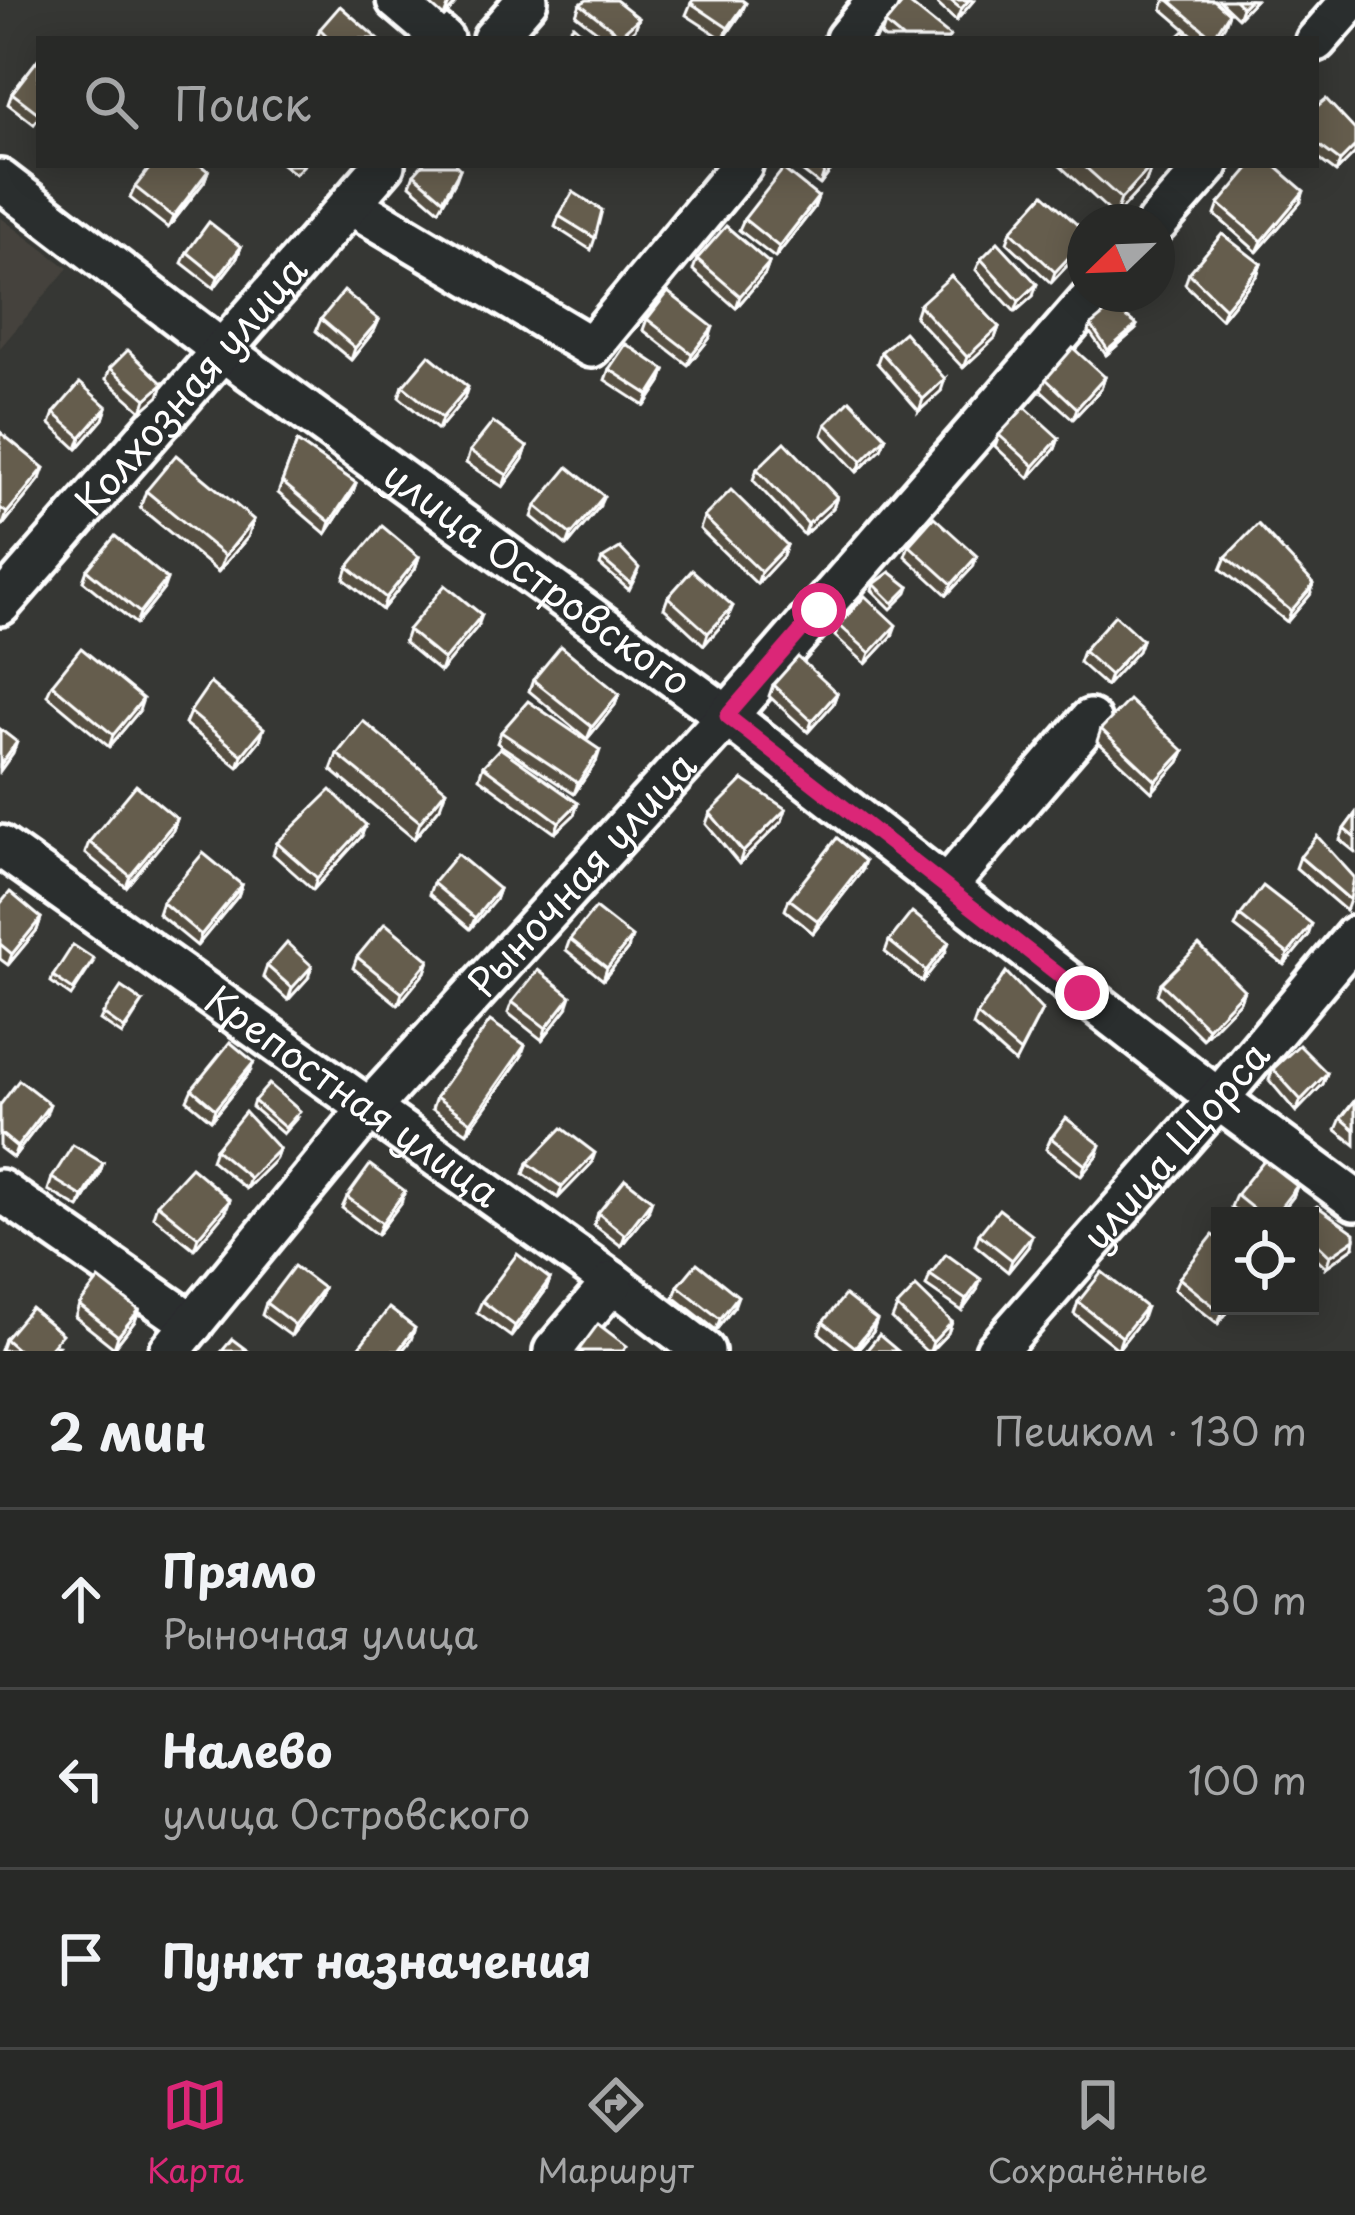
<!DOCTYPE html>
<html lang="ru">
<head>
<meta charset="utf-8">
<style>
	body { margin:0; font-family:"Playpen Sans",sans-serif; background:#343533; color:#f1f3f6 }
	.controls { position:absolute; right:36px; bottom:36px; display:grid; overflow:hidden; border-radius:0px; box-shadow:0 6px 30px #0003 }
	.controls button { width:108px; height:108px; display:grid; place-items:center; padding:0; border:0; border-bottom:3px solid #444544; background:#282927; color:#f1f3f6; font:60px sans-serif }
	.compass { position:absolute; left:1067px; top:204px; width:108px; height:108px; border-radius:50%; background:#282927; box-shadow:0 6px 30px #0003; rotate:247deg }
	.stop { position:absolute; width:36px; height:36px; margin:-27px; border:9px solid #db2777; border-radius:50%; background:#fff }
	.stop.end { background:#db2777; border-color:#fff; box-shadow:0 3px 12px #0008 }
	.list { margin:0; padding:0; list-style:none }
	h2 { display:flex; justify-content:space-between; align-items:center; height:156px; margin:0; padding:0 48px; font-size:51px }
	h2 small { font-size:39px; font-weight:400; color:#a5a6a7 }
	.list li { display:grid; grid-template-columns:78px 1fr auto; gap:36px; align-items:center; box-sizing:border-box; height:180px; padding:0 48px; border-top:3px solid #444544 }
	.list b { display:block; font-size:45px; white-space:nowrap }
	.list p { margin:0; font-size:39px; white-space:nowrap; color:#a5a6a7 }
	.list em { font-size:39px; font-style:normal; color:#a5a6a7 }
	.icon { flex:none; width:66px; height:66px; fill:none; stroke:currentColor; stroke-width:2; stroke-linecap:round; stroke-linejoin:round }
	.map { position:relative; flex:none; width:1355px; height:1351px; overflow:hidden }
	.search { position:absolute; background:#282927; box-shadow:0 6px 30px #0003; left:36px; right:36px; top:36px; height:132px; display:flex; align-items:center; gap:30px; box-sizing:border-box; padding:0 42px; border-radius:0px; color:#a5a6a7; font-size:45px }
	.sheet { height:696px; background:#282927 }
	nav { display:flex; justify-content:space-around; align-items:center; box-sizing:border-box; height:168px; border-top:3px solid #444544; background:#282927; font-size:33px; color:#a5a6a7 }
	nav a { display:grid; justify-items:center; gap:6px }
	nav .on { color:#db2777 }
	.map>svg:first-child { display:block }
	.built { fill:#44423c }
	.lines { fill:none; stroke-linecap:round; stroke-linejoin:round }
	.minor-casing { stroke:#fff; stroke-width:48 }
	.minor { stroke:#2a2d2e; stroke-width:39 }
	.wall { fill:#575043; stroke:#fff; stroke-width:3 }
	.shaded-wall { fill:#474137; stroke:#fff; stroke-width:3 }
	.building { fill:#655d4e; stroke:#fff; stroke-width:3 }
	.route { stroke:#db2777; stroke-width:15 }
	.labels { text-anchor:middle; stroke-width:12; stroke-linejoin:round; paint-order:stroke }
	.street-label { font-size:39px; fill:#fff; stroke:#2a2d2e }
</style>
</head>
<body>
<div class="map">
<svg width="1355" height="1351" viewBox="0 0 1355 1351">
	<rect width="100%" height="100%" fill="#363734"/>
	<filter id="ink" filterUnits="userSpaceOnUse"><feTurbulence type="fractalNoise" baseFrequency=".00833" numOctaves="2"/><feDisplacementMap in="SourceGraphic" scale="24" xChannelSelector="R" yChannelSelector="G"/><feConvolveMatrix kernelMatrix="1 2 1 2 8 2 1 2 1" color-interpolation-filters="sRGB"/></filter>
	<g filter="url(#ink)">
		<path class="built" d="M0,217L68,268L0,348Z"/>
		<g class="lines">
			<defs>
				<g id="minor">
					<path d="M397,0L443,39"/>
					<path d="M493,39L527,0"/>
					<path d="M846,39L878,0"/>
					<path d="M1316,41L1352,0"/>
					<path id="s1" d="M0,180L223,351L727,716L1218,1099L1355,1200"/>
					<path d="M350,204L591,347L742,165"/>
					<path d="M1157,223L1208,165"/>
					<path id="s2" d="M0,605L384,165"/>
					<path id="s3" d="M0,846L613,1282L704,1351"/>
					<path d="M946,887L1090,720"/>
					<path d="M0,1190L193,1324"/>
					<path id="s4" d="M170,1351L368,1110L727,716L1095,294"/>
					<path d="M554,1351L613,1282"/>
					<path id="s5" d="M996,1351L1218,1099L1355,936"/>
				</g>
			</defs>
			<use href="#minor" class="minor-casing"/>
			<use href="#minor" class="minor"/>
		</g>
		<g class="wall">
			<path d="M425,0H459L444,17Z"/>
			<path d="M933,0H974L956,21Z"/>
			<path d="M1165,0H1214L1229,13L1225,25L1216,39H1197L1162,9Z"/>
			<path d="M1219,0H1255L1238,18Z"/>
			<path d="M691,3L741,14L723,39L686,15Z"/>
			<path d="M580,4L639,18L635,29L624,39H607L576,15Z"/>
			<path d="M885,24L949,39H885L881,36Z"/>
			<path d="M320,29L378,39H316Z"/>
			<path d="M39,58V117L34,124L8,104L12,93Z"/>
			<path d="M1316,107L1355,130V153L1336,172L1316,157Z"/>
			<path d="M283,165H304L295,174Z"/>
			<path d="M794,165H835L820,185Z"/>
			<path d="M1059,165H1152L1146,182L1115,216Z"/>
			<path d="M460,169L456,180L439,210L410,185L414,174Z"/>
			<path d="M208,171L204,182L168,228L130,198L135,187Z"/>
			<path d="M818,197L814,208L775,258L739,230L744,219Z"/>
			<path d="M1300,203L1257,252L1215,215L1219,204Z"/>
			<path d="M559,216L595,238L591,250L555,227Z"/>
			<path d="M1011,231L1085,247L1051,283L1007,242Z"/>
			<path d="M241,247L237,258L214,288L182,263L187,252Z"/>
			<path d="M697,259L769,263L765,274L736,308L693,270Z"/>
			<path d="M981,259L1033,296L1015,312L976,270Z"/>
			<path d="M1261,264L1257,275L1221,319L1185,284L1189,273Z"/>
			<path d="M919,305L999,327L995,338L963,368L915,317Z"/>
			<path d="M321,319L379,320L374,331L351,360L316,331Z"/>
			<path d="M647,319L709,339L688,365L643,330Z"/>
			<path d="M1091,325L1135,330L1106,355L1089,331Z"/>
			<path d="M881,352L941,391L919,411L877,363Z"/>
			<path d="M110,368L163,384L159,396L142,411L106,379Z"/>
			<path d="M609,369L665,370L661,382L645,406L605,380Z"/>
			<path d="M1105,377L1101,389L1073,419L1041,390L1046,379Z"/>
			<path d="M403,386L464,399L438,430L399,397Z"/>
			<path d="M107,407L103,419L77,449L50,424L54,413Z"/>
			<path d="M826,424L886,437L881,449L857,472L822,435Z"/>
			<path d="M0,432L40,479L3,525L0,523Z"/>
			<path d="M999,435L1059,438L1055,449L1029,478L995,446Z"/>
			<path d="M297,442L356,483L352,494L326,534L278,493Z"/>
			<path d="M527,447L523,459L503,487L466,463L470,451Z"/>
			<path d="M757,469L837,497L833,508L804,535L753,480Z"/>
			<path d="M146,491L248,537L218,572L140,508Z"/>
			<path d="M536,506L599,507L567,546L532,517Z"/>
			<path d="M704,517L787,545L783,556L757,584L700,529Z"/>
			<path d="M909,545L973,567L947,595L905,556Z"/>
			<path d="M419,557L415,569L382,610L344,579L348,567Z"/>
			<path d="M1226,557L1310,595L1287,622L1221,569Z"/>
			<path d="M602,559L637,574L629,590L600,565Z"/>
			<path d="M87,570L163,590L136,624L83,581Z"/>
			<path d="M874,584L909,587L907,593L891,609L872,590Z"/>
			<path d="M668,597L728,618L704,645L664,608Z"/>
			<path d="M839,625L892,636L866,664L835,636Z"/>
			<path d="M478,626L440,672L404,642L408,630Z"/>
			<path d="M1142,640L1138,651L1106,686L1079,662L1083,651Z"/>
			<path d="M533,680L619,694L615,705L587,739L529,691Z"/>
			<path d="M52,684L139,711L109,747L47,695Z"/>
			<path d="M773,685L837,693L833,704L808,732L769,696Z"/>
			<path d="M190,712L260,740L238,767L185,724Z"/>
			<path d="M1101,729L1184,751L1179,762L1152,792L1097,741Z"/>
			<path d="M501,732L596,762L574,794L497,743Z"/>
			<path d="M337,754L440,807L414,839L331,770Z"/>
			<path d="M483,766L578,803L574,815L555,833L479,778Z"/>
			<path d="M786,809L782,821L739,864L706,824L710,813Z"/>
			<path d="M1355,814V852L1340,840L1344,829Z"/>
			<path d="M177,819L173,830L126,887L85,853L89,842Z"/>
			<path d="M361,837L313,890L273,854L277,843Z"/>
			<path d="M1300,857L1350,900L1346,911L1296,868Z"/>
			<path d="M861,872L813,933L785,910L789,899Z"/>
			<path d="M433,883L499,889L495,900L470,929L429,894Z"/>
			<path d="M242,885L238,896L197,946L158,914L162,902Z"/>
			<path d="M0,904L41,918L37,930L8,965L0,959Z"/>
			<path d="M1240,916L1308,936L1284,965L1235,927Z"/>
			<path d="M570,939L628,949L603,980L566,950Z"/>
			<path d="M889,941L945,953L922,982L885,952Z"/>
			<path d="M357,957L429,960L425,972L398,1005L353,968Z"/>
			<path d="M92,964L71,996L51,982L53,976Z"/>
			<path d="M267,966L308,978L288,1000L263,977Z"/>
			<path d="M1161,983L1244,990L1240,1001L1203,1039L1157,994Z"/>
			<path d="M143,1002L122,1035L100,1020L103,1014Z"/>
			<path d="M512,1002L567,1008L542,1040L508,1013Z"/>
			<path d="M1042,1010L1015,1063L973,1026L977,1015Z"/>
			<path d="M521,1057L467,1133L432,1109L436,1097Z"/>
			<path d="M1273,1069L1327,1073L1323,1084L1296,1112L1269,1080Z"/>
			<path d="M249,1073L211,1120L187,1100L192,1089Z"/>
			<path d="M1355,1100V1145L1336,1130L1341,1118Z"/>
			<path d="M254,1101L298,1117L283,1134L252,1107Z"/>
			<path d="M0,1105L46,1115L13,1158L0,1148Z"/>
			<path d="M1051,1138L1097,1156L1081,1176L1046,1149Z"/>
			<path d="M215,1149H279L275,1160L246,1189L211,1160Z"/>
			<path d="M103,1163L99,1175L79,1208L48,1190L52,1178Z"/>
			<path d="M528,1163L591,1164L558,1198L524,1174Z"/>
			<path d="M1297,1186L1293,1197L1278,1216H1243L1231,1207L1236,1195Z"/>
			<path d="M347,1197L401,1203L377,1235L342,1208Z"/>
			<path d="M157,1204L226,1211L194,1249L153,1216Z"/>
			<path d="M648,1212L621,1246L594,1225L598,1213Z"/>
			<path d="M1310,1216L1354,1247L1326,1267L1310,1252Z"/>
			<path d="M979,1234L1028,1247L1008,1272L975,1245Z"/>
			<path d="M930,1275L977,1290L962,1311L926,1286Z"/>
			<path d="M1179,1278L1220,1306H1232L1218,1324L1174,1289Z"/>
			<path d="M550,1279L546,1290L511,1337L477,1312L482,1301Z"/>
			<path d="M678,1286L734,1307L716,1330L674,1297Z"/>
			<path d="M323,1288L319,1299L291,1336L262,1315L266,1303Z"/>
			<path d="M1078,1302L1142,1319L1118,1349L1074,1314Z"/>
			<path d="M79,1305L139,1310L135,1321L114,1348L75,1317Z"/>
			<path d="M897,1307L952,1322L948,1333L931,1351H926L892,1319Z"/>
			<path d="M823,1322L873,1332L857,1351H841L819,1333Z"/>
			<path d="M5,1339L58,1346L53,1351L1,1350Z"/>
		</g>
		<g class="shaded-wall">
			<path d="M453,0H459L444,17L448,6Z"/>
			<path d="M969,0H974L956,21L961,9Z"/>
			<path d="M1249,0H1255L1238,18L1242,7Z"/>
			<path d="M746,3L741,14L724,39L728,28Z"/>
			<path d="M639,18L635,29L624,39H619L620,35Z"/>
			<path d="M1355,146V153L1336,172L1340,161Z"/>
			<path d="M830,165H835L820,185L824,173Z"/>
			<path d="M1152,165L1146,182L1115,216L1121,199Z"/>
			<path d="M208,171L204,182L168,228L173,217Z"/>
			<path d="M1304,191L1300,203L1257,252L1262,241Z"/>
			<path d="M818,197L814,208L775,258L779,247Z"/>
			<path d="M1085,240V246L1051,283L1055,272Z"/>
			<path d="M241,247L237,258L214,288L218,277Z"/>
			<path d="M769,263L765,274L736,308L740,296Z"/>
			<path d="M1261,264L1257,275L1221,319L1225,308Z"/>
			<path d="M1037,284L1033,296L1015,312L1019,301Z"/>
			<path d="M379,320L374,331L351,360L355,348Z"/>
			<path d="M1137,325L1135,330L1106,355L1108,350Z"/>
			<path d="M713,327L709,339L688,365L692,354Z"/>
			<path d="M999,327L995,338L963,368L967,357Z"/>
			<path d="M665,370L661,382L645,406L649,395Z"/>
			<path d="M1105,377L1101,389L1073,419L1077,408Z"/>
			<path d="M945,379L941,391L919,411L923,399Z"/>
			<path d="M163,384L159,396L142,411L146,399Z"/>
			<path d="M468,387L464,399L438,430L442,418Z"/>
			<path d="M107,407L103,419L77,449L81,437Z"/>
			<path d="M886,437L881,449L857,472L862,461Z"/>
			<path d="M1059,438L1055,449L1029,478L1034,466Z"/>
			<path d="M527,447L523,459L503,487L507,475Z"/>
			<path d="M44,468L40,479L3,525L7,513Z"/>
			<path d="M356,483L352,494L326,534L330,522Z"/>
			<path d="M604,496L599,507L567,546L571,535Z"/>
			<path d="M837,497L833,508L804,535L808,524Z"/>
			<path d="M254,520L248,537L218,572L225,556Z"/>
			<path d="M787,545L783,556L757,584L761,572Z"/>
			<path d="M977,556L973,567L947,595L952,584Z"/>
			<path d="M419,557L415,569L382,610L386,598Z"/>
			<path d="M167,579L163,590L136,624L140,613Z"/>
			<path d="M1314,584L1310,595L1287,622L1291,611Z"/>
			<path d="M733,606L728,618L704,645L708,633Z"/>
			<path d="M482,615L478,626L440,672L444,660Z"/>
			<path d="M896,625L892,636L866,664L870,653Z"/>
			<path d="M1142,640L1138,651L1106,686L1110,675Z"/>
			<path d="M837,693L833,704L808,732L812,721Z"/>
			<path d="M619,694L615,705L587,739L592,727Z"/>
			<path d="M143,699L139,711L109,747L113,735Z"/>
			<path d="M264,728L260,740L238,767L242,755Z"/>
			<path d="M17,742L13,753L0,771V765Z"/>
			<path d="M600,750L596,762L574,794L578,783Z"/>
			<path d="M1184,751L1179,762L1152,792L1156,781Z"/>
			<path d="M446,790L440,807L414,839L420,822Z"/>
			<path d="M578,803L574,815L555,833L559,822Z"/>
			<path d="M786,809L782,821L739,864L743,852Z"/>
			<path d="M177,819L173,830L126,887L130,876Z"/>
			<path d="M366,825L361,837L313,890L317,878Z"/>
			<path d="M865,861L861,872L813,933L818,921Z"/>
			<path d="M242,885L238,896L197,946L201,935Z"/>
			<path d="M499,889L495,900L470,929L475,918Z"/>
			<path d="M41,918L37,930L8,965L12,954Z"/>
			<path d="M1312,924L1308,936L1284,965L1288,954Z"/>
			<path d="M632,937L628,949L603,980L607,968Z"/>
			<path d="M949,942L945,953L922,982L926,971Z"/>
			<path d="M429,960L425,972L398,1005L402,993Z"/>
			<path d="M312,966L308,978L288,1000L292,988Z"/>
			<path d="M1244,990L1240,1001L1203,1039L1208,1028Z"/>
			<path d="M571,996L567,1008L542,1040L546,1028Z"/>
			<path d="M525,1045L521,1057L467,1133L471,1122Z"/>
			<path d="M254,1062L249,1073L211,1120L215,1109Z"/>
			<path d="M1327,1073L1323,1084L1296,1112L1301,1100Z"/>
			<path d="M50,1104L46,1115L13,1158L17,1147Z"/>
			<path d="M1101,1145L1097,1156L1081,1176L1085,1165Z"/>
			<path d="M279,1149L275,1160L246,1189L250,1178Z"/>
			<path d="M595,1153L591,1164L558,1198L562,1187Z"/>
			<path d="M103,1163L99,1175L79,1208L83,1197Z"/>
			<path d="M1297,1186L1293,1197L1278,1216H1274Z"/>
			<path d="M405,1191L401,1203L377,1235L382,1223Z"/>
			<path d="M230,1200L226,1211L194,1249L198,1237Z"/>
			<path d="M652,1200L648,1212L621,1246L625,1235Z"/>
			<path d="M1032,1235L1028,1247L1008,1272L1012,1260Z"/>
			<path d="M1355,1239L1354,1247L1326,1267L1330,1256Z"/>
			<path d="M550,1279L546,1290L511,1337L515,1326Z"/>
			<path d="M981,1279L977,1290L962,1311L966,1300Z"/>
			<path d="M323,1288L319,1299L291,1336L295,1325Z"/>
			<path d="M738,1296L734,1307L716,1330L720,1319Z"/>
			<path d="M1227,1306H1232L1218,1324L1222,1313Z"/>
			<path d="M1146,1307L1142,1319L1118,1349L1122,1337Z"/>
			<path d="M139,1310L135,1321L114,1348L118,1336Z"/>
			<path d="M877,1320L873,1332L857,1351H854Z"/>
			<path d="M952,1322L948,1333L930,1351L933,1342Z"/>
			<path d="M415,1328L411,1340L402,1351H398Z"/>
		</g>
		<g class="building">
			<path d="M587,0H616L639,18L620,35L580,4Z"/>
			<path d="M693,0H742L746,3L728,28L691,3Z"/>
			<path d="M905,0L950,36L948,39H903L885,24Z"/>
			<path d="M950,0H969L961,9Z"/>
			<path d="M1169,0H1214L1229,13L1213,38Z"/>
			<path d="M1235,0H1249L1242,7Z"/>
			<path d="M340,6L378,39H330L320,29Z"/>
			<path d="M573,25L589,39H561Z"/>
			<path d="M1184,31L1192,39H1175Z"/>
			<path d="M39,58V111L38,113L12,93Z"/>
			<path d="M1326,99L1355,130V146L1340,161L1316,143V107Z"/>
			<path d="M152,165H200L208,171L173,217L135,187Z"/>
			<path d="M422,165H456L460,169L443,199L414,174Z"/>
			<path d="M813,165H830L824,173Z"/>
			<path d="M1083,165H1152L1121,199Z"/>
			<path d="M1252,165H1274L1304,191L1262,241L1219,204Z"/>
			<path d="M783,169L818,197L779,247L744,219Z"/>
			<path d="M573,192L602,210L595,238L559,216Z"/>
			<path d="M1044,194L1085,232V240L1055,272L1011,231Z"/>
			<path d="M209,222L241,247L218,277L187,252Z"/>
			<path d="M726,226L769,263L740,296L697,259Z"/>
			<path d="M1222,234L1261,264L1225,308L1189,273Z"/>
			<path d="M998,242L1037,284L1019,301L981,259Z"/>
			<path d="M951,276L999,327L967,357L919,305Z"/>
			<path d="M344,291L379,320L355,348L321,319Z"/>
			<path d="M668,292L713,327L692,354L647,319Z"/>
			<path d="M1113,307L1137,325L1108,350L1091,325Z"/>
			<path d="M904,332L945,379L923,399L881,352Z"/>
			<path d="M626,344L665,370L649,395L609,369Z"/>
			<path d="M1073,348L1105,377L1077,408L1046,379Z"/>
			<path d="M128,350L163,384L146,399L110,368Z"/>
			<path d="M429,355L468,387L442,418L403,386Z"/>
			<path d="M80,383L107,407L81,437L54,413Z"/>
			<path d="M850,400L886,437L862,461L826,424Z"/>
			<path d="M1025,407L1059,438L1034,466L999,435Z"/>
			<path d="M493,422L527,447L507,475L470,451Z"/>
			<path d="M0,432L44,468L7,513L0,508Z"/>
			<path d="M297,442L356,483L330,522L282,482Z"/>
			<path d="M785,442L837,497L808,524L757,469Z"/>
			<path d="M176,455L254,520L225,556L146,491Z"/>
			<path d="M568,467L604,496L571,535L536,506Z"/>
			<path d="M731,490L787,545L761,572L704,517Z"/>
			<path d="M934,517L977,556L952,584L909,545Z"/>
			<path d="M1258,524L1314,584L1291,611L1226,557Z"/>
			<path d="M382,526L419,557L386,598L348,567Z"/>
			<path d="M115,536L167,579L140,613L87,570Z"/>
			<path d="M620,548L639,568L631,584L602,559Z"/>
			<path d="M692,570L733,606L708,633L668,597Z"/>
			<path d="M890,572L909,587L893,603L874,584Z"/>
			<path d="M445,585L482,615L444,660L408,630Z"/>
			<path d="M865,596L896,625L870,653L839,625Z"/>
			<path d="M1115,615L1142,640L1110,675L1083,651Z"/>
			<path d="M561,646L619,694L592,727L533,680Z"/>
			<path d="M81,648L143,699L113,735L52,684Z"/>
			<path d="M798,657L837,693L812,721L773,685Z"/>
			<path d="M210,683L264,728L242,755L190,712Z"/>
			<path d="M1129,700L1184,751L1156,781L1101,729Z"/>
			<path d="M528,701L600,750L578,783L501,732Z"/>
			<path d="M363,721L446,790L420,822L337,754Z"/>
			<path d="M0,729L17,742L0,765Z"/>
			<path d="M500,748L578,803L559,822L483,766Z"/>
			<path d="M743,780L786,809L743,852L710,813Z"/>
			<path d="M136,785L177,819L130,876L89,842Z"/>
			<path d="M331,790L366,825L317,878L277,843Z"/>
			<path d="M1355,814V838L1344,829Z"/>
			<path d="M1317,836L1354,877L1350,900L1300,857Z"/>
			<path d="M837,838L865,861L818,921L789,899Z"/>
			<path d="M203,853L242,885L201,935L162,902Z"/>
			<path d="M457,854L499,889L475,918L433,883Z"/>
			<path d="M1263,886L1312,924L1288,954L1240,916Z"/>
			<path d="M10,892L41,918L12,954L0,944V904Z"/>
			<path d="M595,908L632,937L607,968L570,939Z"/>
			<path d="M912,912L949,942L926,971L889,941Z"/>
			<path d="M385,923L429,960L402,993L357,957Z"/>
			<path d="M287,943L312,966L292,988L267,966Z"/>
			<path d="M73,945L94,959L73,990L53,976Z"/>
			<path d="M1199,945L1244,990L1208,1028L1161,983Z"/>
			<path d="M538,970L571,996L546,1028L512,1002Z"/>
			<path d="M1006,972L1042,1010L1020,1052L977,1015Z"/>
			<path d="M121,987L143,1002L124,1029L103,1014Z"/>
			<path d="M490,1021L525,1045L471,1122L436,1097Z"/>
			<path d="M230,1042L254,1062L215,1109L192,1089Z"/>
			<path d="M1299,1045L1327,1073L1301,1100L1273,1069Z"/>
			<path d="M19,1080L50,1104L17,1147L0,1133V1105Z"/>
			<path d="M269,1084L300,1111L285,1128L254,1101Z"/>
			<path d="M1355,1100V1130L1341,1118Z"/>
			<path d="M245,1112L279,1149L250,1178L215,1149Z"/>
			<path d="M1066,1118L1101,1145L1085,1165L1051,1138Z"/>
			<path d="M562,1128L595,1153L562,1187L528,1163Z"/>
			<path d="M73,1145L103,1163L83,1197L52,1178Z"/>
			<path d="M1264,1160L1297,1186L1274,1216H1262L1236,1195Z"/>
			<path d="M370,1165L405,1191L382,1223L347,1197Z"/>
			<path d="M191,1167L230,1200L198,1237L157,1204Z"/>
			<path d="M625,1179L652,1200L625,1235L598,1213Z"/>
			<path d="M1317,1206L1355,1233V1239L1330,1256L1310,1237V1216H1303Z"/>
			<path d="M999,1209L1032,1235L1012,1260L979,1234Z"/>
			<path d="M1213,1235L1220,1240V1306H1227L1222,1313L1179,1278Z"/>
			<path d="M517,1254L550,1279L515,1326L482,1301Z"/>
			<path d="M946,1254L981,1279L966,1300L930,1275Z"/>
			<path d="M697,1263L738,1296L720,1319L678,1286Z"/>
			<path d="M294,1266L323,1288L295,1325L266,1303Z"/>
			<path d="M1102,1272L1146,1307L1122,1337L1078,1302Z"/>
			<path d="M99,1279L139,1310L118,1336L79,1305Z"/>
			<path d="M916,1287L952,1322L933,1342L897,1307Z"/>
			<path d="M845,1295L877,1320L855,1347L823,1322Z"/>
			<path d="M31,1308L62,1334L47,1351H19L5,1339Z"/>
			<path d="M389,1308L415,1328L398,1351H356Z"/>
			<path d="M598,1324L627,1346L623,1351H578Z"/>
			<path d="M879,1335L898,1351H866Z"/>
			<path d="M232,1339L248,1351H222Z"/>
		</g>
	</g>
	<g class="lines" filter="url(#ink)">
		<path class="route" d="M819,610L727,716L1082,993"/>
	</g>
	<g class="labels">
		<g class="street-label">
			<text dy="14" stroke="none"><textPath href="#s2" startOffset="291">Колхозная улица</textPath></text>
			<text dy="14" stroke="none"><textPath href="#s1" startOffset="669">улица Островского</textPath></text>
			<text dy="14" stroke="none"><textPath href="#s4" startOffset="630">Рыночная улица</textPath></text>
			<text dy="14" stroke="none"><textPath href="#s3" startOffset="432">Крепостная улица</textPath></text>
			<text dy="14" stroke="none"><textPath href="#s5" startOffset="273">улица Щорса</textPath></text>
		</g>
	</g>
</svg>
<div class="controls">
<button><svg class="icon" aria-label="locate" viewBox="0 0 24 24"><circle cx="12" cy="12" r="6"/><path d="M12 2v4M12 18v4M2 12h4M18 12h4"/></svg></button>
</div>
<svg class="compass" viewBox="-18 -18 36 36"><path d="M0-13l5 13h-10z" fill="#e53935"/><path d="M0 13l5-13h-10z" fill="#a5a6a7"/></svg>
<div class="stop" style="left:819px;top:610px"></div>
<div class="stop end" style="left:1082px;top:993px"></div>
<div class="search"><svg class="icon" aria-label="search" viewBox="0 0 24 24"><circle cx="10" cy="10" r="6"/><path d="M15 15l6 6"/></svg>Поиск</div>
</div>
<section class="sheet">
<h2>2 мин<small>Пешком · 130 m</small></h2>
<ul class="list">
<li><svg class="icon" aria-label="ahead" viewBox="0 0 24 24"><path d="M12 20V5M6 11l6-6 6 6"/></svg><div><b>Прямо</b><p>Рыночная улица</p></div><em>30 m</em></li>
<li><svg class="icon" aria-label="left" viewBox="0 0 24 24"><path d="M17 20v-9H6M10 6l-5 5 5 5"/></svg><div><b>Налево</b><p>улица Островского</p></div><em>100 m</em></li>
<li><svg class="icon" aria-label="arrive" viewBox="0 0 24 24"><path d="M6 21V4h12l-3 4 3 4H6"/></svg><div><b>Пункт назначения</b></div></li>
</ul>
</section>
<nav>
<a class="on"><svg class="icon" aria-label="map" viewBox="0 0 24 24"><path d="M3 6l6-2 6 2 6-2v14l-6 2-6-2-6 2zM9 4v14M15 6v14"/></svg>Карта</a>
<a><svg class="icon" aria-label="directions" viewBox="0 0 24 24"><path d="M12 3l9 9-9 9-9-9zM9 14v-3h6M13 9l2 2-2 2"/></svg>Маршрут</a>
<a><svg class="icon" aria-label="saved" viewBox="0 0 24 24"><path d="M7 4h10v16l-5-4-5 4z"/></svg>Сохранённые</a>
</nav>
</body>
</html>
